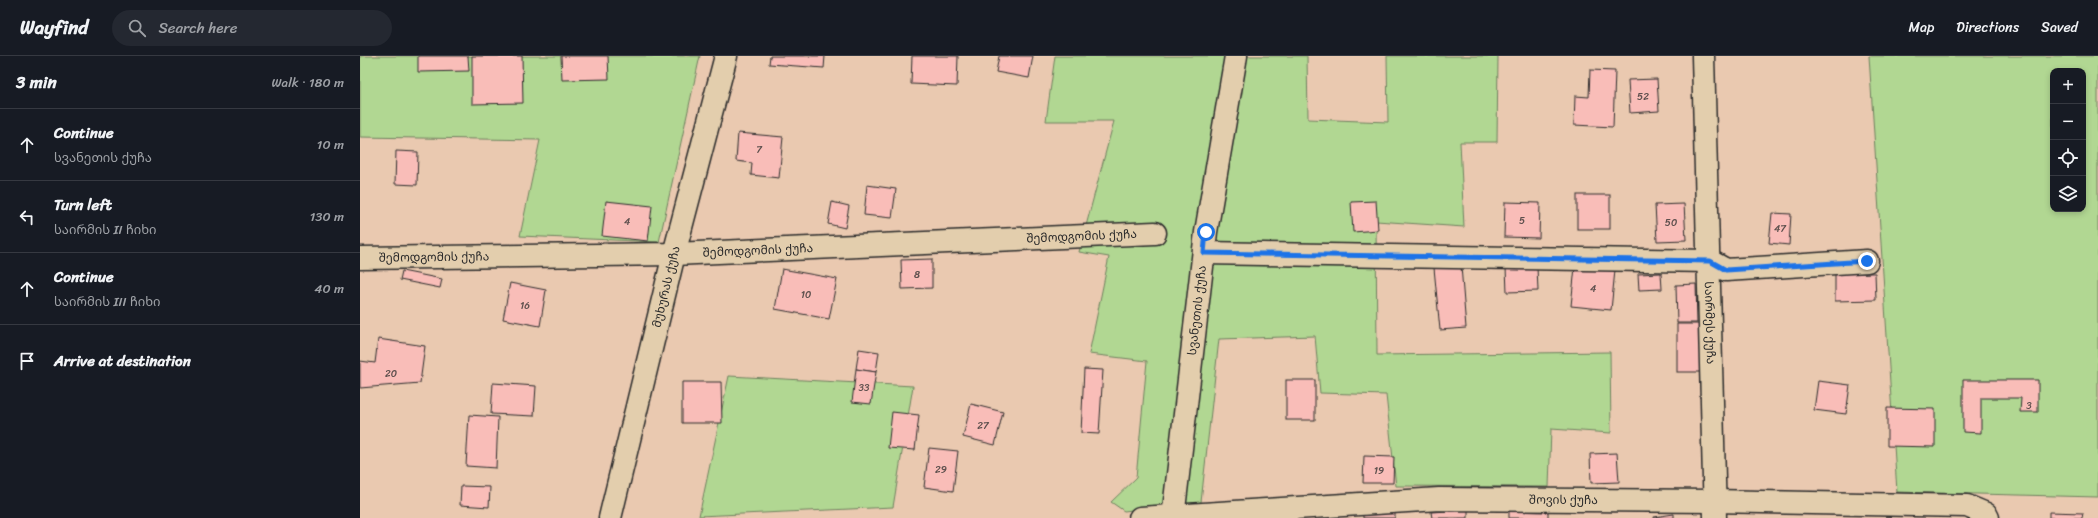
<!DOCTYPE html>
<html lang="en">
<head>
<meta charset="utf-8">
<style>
	body { margin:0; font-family:Sriracha,"Noto Sans Georgian",sans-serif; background:#242831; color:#f1f3f6 }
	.controls { position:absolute; right:12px; top:12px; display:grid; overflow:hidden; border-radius:8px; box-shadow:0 2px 6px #0003 }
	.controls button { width:36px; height:36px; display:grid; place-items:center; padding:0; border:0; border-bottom:1px solid #363941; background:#171b24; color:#f1f3f6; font:20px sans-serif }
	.stop { position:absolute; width:12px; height:12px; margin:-9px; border:3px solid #1a73e8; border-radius:50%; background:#fff }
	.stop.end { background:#1a73e8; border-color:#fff; box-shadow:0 1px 4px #0008 }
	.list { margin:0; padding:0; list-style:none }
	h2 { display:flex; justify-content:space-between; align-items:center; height:52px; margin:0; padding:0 16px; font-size:17px }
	h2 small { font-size:13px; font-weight:400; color:#9ea1a6 }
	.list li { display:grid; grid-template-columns:26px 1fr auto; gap:12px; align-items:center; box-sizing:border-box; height:72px; padding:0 16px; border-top:1px solid #363941 }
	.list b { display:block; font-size:15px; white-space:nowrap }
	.list p { margin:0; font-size:13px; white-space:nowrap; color:#9ea1a6 }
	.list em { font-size:13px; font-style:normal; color:#9ea1a6 }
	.icon { flex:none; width:22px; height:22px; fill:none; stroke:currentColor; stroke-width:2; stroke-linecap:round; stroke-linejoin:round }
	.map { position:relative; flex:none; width:1738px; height:462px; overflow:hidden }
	header { display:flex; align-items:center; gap:24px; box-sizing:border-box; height:56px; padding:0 20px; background:#171b24; border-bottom:1px solid #363941 }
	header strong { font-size:19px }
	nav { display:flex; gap:22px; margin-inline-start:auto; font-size:14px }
	.search { width:280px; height:36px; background:#242831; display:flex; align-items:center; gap:10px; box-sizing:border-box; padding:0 14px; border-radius:22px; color:#9ea1a6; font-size:15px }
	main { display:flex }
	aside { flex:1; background:#171b24 }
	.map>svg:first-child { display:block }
	.green { fill:#b1d792; stroke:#6e815e; fill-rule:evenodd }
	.building { fill:#f9bdb8; stroke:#2b2b2b }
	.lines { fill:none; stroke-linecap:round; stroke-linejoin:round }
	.minor-casing { stroke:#2b2b2b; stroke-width:25 }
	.minor { stroke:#e3cead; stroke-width:22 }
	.route { stroke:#1a73e8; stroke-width:5 }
	.labels { text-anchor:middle; stroke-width:4; stroke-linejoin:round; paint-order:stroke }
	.number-label { font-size:10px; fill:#5e504e }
	.street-label { font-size:12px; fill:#2b2b2b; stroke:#e3cead }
</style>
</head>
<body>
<header>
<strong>Wayfind</strong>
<div class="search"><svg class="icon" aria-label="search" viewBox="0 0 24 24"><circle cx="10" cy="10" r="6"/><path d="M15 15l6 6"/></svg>Search here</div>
<nav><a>Map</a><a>Directions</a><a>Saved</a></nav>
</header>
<main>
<aside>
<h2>3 min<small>Walk · 180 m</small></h2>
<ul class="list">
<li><svg class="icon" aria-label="ahead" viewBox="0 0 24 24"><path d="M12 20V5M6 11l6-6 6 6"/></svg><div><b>Continue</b><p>სვანეთის ქუჩა</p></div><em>10 m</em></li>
<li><svg class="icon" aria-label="left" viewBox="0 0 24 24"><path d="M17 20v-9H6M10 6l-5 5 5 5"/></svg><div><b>Turn left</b><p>საირმის II ჩიხი</p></div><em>130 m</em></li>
<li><svg class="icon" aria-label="ahead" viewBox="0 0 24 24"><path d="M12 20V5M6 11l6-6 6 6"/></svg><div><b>Continue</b><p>საირმის III ჩიხი</p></div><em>40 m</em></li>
<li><svg class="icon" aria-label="arrive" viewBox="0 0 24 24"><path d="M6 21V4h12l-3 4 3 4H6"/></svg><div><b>Arrive at destination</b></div></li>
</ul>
</aside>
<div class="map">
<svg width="1738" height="462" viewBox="0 0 1738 462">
	<rect width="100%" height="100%" fill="#eac9b0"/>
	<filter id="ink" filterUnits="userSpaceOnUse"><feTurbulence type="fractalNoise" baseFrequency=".025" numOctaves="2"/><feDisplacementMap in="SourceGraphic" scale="8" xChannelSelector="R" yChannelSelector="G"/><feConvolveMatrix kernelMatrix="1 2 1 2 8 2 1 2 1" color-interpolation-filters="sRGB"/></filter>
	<g filter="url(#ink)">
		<g class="green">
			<path d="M0,0H340L299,186L160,180L180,84L0,81Z"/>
			<path d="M695,0H947L948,63L1028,66L1027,0H1138L1137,86H1100L1104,171L1016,165L1017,299L1250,296L1251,377L1191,373L1189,431L1036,430L1026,339L960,337L955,280L859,283L841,446L764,455L751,446L776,422L787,305L729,298L749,201L719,196L754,65H686Z"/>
			<path d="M1509,0H1738V441L1537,436ZM1693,15H1723V153H1693Z"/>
			<path d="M369,320L553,330L533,451L339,460Z"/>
		</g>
		<g class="building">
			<path d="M58,0H108L109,15L58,16Z"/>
			<path d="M112,0H162L163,47L112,48Z"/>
			<path d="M201,0H248L249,23L202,24Z"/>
			<path d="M410,0H465L464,12L409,8Z"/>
			<path d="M552,0H598L597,30L551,28Z"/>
			<path d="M639,0H673L669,22L636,16Z"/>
			<path d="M1230,14L1255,15L1253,71L1214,69L1215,40L1229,41Z"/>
			<path d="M1297,23L1299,55L1270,57L1268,24Z"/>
			<path d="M378,77L423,81L419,122L391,119L392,107L376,105Z"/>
			<path d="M36,95L58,96L57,129L35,128Z"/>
			<path d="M507,129L536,133L532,162L504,159Z"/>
			<rect x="1217" y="139" width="33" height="34"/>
			<path d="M246,145L292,150L288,185L242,180Z"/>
			<path d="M1016,145L1018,174L993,176L991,146Z"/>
			<path d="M472,146L489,150L485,172L468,168Z"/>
			<path d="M1145,146L1180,147L1179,182L1144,181Z"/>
			<path d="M1324,148L1326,184L1297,185L1295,149Z"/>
			<path d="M1412,157L1431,158L1429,189L1409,187Z"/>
			<path d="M572,203V232L542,233L541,204Z"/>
			<path d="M1101,210L1106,272L1080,274L1074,212Z"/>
			<path d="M1177,211L1178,235L1147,236L1146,212Z"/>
			<path d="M1215,211L1255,214L1251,254L1211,250Z"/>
			<path d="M422,213L477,223L469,263L415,253Z"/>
			<path d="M42,215L82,223L80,232L40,224Z"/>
			<path d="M1301,217L1302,233L1279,234L1278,218Z"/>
			<path d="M1475,217H1515L1516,244L1475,245Z"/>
			<path d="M150,227L186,234L180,270L143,263Z"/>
			<path d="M1336,228L1337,267H1317L1316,229Z"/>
			<rect x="1317" y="268" width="23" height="48"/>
			<path d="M18,283L65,290L60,327L0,332V305L15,307Z"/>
			<path d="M499,293L519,296L516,316L496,313Z"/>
			<path d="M496,313L516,316L511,348L492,346Z"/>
			<path d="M724,313L743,314L739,378L721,377Z"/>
			<rect x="926" y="324" width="29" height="40"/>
			<path d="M1603,324H1678V356H1660L1661,342H1621V377L1603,376Z"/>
			<path d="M1458,325L1490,329L1486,358L1454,354Z"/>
			<path d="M322,326H361L362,367H322Z"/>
			<path d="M133,327L176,330L174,360L131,358Z"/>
			<path d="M611,348L643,356L635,389L603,381Z"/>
			<path d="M1527,352L1575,353V391L1527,390Z"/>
			<path d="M532,356L559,359L555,394L528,392Z"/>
			<path d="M109,359L138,361L136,412L106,410Z"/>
			<path d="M569,392L598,395L593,435L564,431Z"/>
			<path d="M1257,397L1259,426L1231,427L1230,398Z"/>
			<path d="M1004,400L1034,401L1033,427H1003Z"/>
			<path d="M101,430L130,431L129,451L100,449Z"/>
			<path d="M1035,453V462H1003V454Z"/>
			<path d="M1108,454V462H1072L1071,456Z"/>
			<path d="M1149,455L1188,456V462H1149Z"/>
			<path d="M1689,456L1723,457L1722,462H1689Z"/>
			<path d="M1314,458V462H1294V461Z"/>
		</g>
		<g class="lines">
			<defs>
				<g id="minor">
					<path id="s1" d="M1343,0L1355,462"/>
					<path d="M844,197L1350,205L1366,214L1507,205"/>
					<path id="s2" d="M0,202L314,198L795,177"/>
					<path id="s3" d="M250,462L314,198L366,0"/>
					<path id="s4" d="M780,462L1079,443L1354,445L1607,450L1626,458L1628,462"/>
					<path id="s5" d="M813,462L846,176L876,0"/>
				</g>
			</defs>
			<use href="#minor" class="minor-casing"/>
			<use href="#minor" class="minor"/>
		</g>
	</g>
	<g class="lines" filter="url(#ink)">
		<path class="route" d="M846,176L844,197L1350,205L1366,214L1507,205"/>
	</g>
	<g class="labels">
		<g class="number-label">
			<text x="1283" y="44">52</text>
			<text x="399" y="97">7</text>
			<text x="1162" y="168">5</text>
			<text x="267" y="169">4</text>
			<text x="1311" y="170">50</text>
			<text x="1420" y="176">47</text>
			<text x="557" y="222">8</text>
			<text x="1233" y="236">4</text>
			<text x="446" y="242">10</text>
			<text x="165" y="253">16</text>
			<text x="31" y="321">20</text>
			<text x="504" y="335">33</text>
			<text x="1669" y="353">3</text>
			<text x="623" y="373">27</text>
			<text x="581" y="417">29</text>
			<text x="1019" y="418">19</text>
		</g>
		<g class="street-label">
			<text dy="4" stroke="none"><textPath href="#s2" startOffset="722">შემოდგომის ქუჩა</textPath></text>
			<text dy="4" stroke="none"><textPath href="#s2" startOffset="398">შემოდგომის ქუჩა</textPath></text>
			<text dy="4" stroke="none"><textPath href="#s2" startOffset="74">შემოდგომის ქუჩა</textPath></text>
			<text dy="4" stroke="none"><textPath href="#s3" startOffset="238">მუხურას ქუჩა</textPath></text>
			<text dy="4" stroke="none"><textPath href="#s5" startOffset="209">სვანეთის ქუჩა</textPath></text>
			<text dy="4" stroke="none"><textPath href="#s1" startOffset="267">საირმეს ქუჩა</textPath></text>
			<text dy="4" stroke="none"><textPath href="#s4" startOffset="424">შოვის ქუჩა</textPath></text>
		</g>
	</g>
</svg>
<div class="controls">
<button>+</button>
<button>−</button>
<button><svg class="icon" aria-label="locate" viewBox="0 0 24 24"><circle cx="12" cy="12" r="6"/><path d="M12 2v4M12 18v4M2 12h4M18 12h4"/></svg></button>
<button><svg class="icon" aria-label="layers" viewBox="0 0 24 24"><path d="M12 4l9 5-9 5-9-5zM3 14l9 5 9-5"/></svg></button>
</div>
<div class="stop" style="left:846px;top:176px"></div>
<div class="stop end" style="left:1507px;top:205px"></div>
</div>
</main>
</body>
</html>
